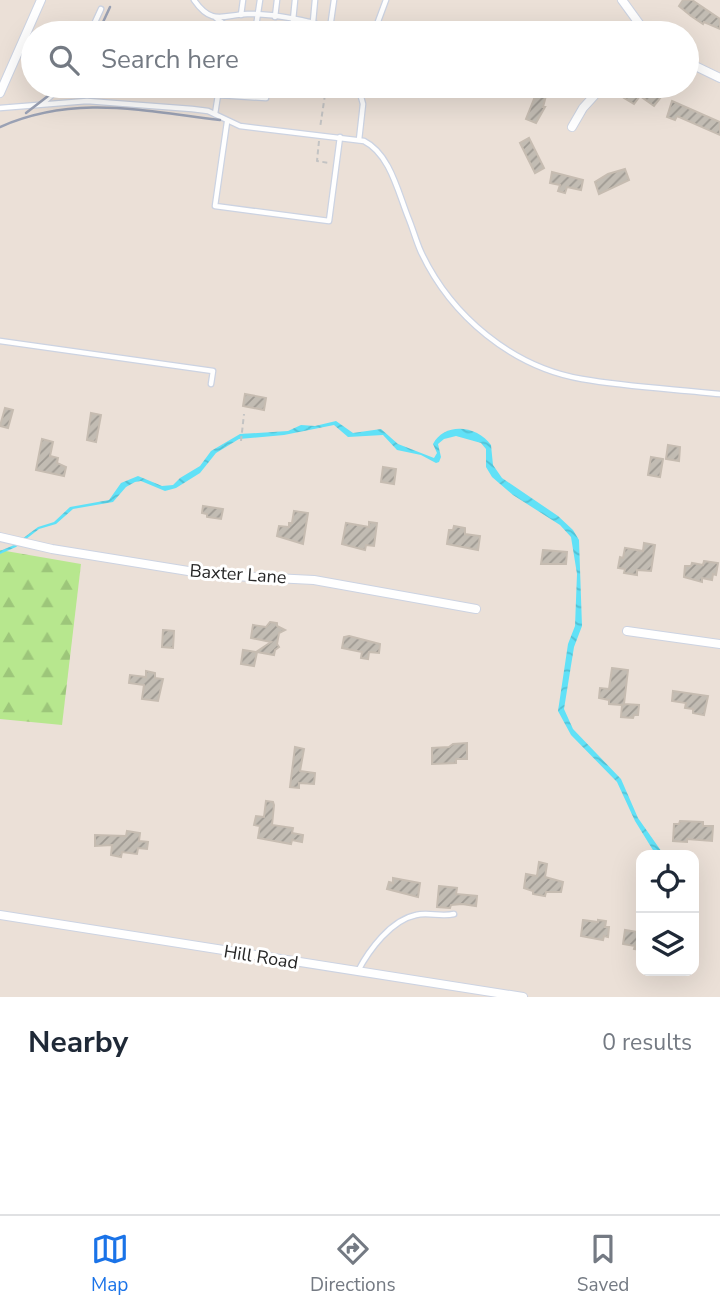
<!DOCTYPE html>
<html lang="en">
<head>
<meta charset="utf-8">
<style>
	body { margin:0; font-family:"Nunito Sans",sans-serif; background:#f2f2f3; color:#1f2937 }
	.controls { position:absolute; right:21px; bottom:21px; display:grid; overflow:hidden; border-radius:14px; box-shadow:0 7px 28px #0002 }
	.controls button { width:63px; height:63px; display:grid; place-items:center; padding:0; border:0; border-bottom:2px solid #e0e1e3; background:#fff; color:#1f2937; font:35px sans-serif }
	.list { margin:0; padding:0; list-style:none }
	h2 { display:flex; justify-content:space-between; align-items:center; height:91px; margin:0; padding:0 28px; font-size:30px }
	h2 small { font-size:23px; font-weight:400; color:#747a83 }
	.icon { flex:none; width:38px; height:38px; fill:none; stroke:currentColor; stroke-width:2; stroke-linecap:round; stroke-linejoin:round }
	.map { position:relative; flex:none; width:720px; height:997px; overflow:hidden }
	.search { position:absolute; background:#fff; box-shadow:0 7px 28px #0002; left:21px; right:21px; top:21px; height:77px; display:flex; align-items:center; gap:18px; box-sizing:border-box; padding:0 24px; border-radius:38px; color:#747a83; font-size:26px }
	.sheet { height:217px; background:#fff }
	nav { display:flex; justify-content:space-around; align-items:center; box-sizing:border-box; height:98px; border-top:2px solid #e0e1e3; background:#fff; font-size:19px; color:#747a83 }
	nav a { display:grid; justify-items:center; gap:4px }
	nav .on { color:#1a73e8 }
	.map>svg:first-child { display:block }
	.forest { fill:url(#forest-firs) }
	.water { fill:url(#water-waves) }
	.building { fill:url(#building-hatch); stroke:#c6bcb1; stroke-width:2 }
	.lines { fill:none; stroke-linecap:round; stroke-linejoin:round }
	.lane-casing { stroke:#ccd3e2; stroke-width:7 }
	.street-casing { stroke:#ccd3e2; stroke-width:10 }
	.path { stroke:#c3c3c3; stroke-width:2; stroke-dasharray:5 3.5; stroke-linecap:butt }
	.lane { stroke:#fff; stroke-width:4.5 }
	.street { stroke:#fff; stroke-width:8 }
	.rail { stroke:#9aa1b4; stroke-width:2.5 }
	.labels { text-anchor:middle; stroke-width:6; stroke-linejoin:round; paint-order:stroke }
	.street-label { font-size:18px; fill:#272727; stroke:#fff }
</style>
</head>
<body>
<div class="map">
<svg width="720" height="997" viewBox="0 0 720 997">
	<defs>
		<pattern id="forest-firs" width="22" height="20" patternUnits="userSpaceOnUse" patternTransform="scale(1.75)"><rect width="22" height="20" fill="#b7e78e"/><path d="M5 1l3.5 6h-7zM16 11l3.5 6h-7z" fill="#9dc67a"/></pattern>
		<pattern id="water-waves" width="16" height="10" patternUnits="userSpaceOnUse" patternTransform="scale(1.75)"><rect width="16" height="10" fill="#60e1f7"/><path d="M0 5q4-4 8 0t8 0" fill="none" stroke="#53c1d4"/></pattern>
		<pattern id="building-hatch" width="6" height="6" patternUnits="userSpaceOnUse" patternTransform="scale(1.75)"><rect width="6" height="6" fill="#c2bcb3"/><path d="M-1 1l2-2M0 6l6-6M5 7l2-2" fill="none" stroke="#9e9992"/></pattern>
	</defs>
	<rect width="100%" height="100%" fill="#ebe0d7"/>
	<path class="forest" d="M0,550L81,564L62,725L0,719Z"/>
	<path class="water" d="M336,421L353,433L381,429L398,444L434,458L437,453L433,444C445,421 478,426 491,445L493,465L502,478L558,516L573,530L579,540L582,626L574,647L564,709L573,729L621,779L638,818L664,855H656L635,821L617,782L571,735L558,711L568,644L575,626L577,574L571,537L560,525L513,495L492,477L486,467V449L481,443L456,436L444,439L438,444L441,457L439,462L436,463L421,455L397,450L383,435L348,437L334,425L284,435L239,439L216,453L200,473L176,488L165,491L141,481L135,482L126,487L113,502L73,509L56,524L39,529L16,547L0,554V551L14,545L38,527L54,522L70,507L109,500L121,483L138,476L162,486L173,485L180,478L200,466L211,451L240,434L288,431L301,425L315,426Z"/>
	<g class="building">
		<path d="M683,0H692L720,19V29L704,22L703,24L691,16L679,6Z"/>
		<path d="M274,25L304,29V33H273Z"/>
		<path d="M632,86H656L665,92L654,106L640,96L634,104L624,98Z"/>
		<path d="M538,89L547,92L543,107H545L536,123L526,119Z"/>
		<path d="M672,101L720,122V135L677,116L675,120L667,117Z"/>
		<path d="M529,138L544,168L535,173L520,143Z"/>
		<path d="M625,169L629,180L599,194L595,182L608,174Z"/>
		<path d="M552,172L583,180L581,190L567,187L565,193L558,191L560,185L550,183Z"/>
		<path d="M245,394L266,398L264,410L243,406Z"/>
		<path d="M5,408L13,410L8,428L0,426Z"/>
		<path d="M91,413L101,415L96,442L87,440Z"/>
		<path d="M42,439L53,442L50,456L58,458L57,463L66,467L64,476L36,470Z"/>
		<path d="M668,445L680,447L679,461L666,459Z"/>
		<path d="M651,457L663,459L660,477L648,475Z"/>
		<path d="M383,467L396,469L394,484L381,482Z"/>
		<path d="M203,506L223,509L221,519L207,517V514L202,513Z"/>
		<path d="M294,511L308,513L303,544L277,536L279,526L289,527V523H292Z"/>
		<path d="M369,522L377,523L374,546L366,545L365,550L342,544L346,523L369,527Z"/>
		<path d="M454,526L465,528V534L480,536L478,550L447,544L449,530H453Z"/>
		<path d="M644,543L655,545L651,571L637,570V575L624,573L625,569L618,568L620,557L623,558L625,548L643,551Z"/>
		<path d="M543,550L567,552L566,564H541Z"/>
		<path d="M704,561L718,563L716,575L713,574L712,580L702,578V582L684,577L685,566H691L692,563L703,565Z"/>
		<path d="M270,622L277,623V626L285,630L279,633L277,644L279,647L275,650L274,655L257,652L254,666L241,664L243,650L256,652L271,642L251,638L253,625L266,627Z"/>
		<path d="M163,630L174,631L173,648L162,647Z"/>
		<path d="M349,636L380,644L379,653L369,652L368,659L361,658L362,652L342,648L344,637Z"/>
		<path d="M612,668L628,670L624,704L639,705L638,715H634L633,718L621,717L622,705L609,704V700L599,698L600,688L609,689Z"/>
		<path d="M146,671L155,673V678L163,679L158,701L142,699L144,685L129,683L130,675L146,677Z"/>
		<path d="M673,691L708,696L704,715L693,713V709L685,708L686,703L672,701Z"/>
		<path d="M467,743V759H456V763L432,764V748L449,747L453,744Z"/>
		<path d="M295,747L304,749L300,771L315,773L314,784L299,783V788L290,787Z"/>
		<path d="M266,801L273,802L274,805L272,825L293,828L292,833L303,835L302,842L292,840L291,844L258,838L260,826L254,825L256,816L264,817Z"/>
		<path d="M680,821L703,822V826H713L712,841L687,839V842L673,841L674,824H679Z"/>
		<path d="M127,831L140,833L139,841L148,842L147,849L138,848L137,854L122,852L121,857L111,855L112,845L95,846V835L126,836Z"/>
		<path d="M539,862L547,864L545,877L563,882L561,892H546L545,896L533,894V891L524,888L526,874L537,876Z"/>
		<path d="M393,878L420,883L418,897L387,889L389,882L393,883Z"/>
		<path d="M439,886L457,888L456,894L477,896L476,906L462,904L451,905L450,908L437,907Z"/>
		<path d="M583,920L598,922V920L606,921L605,927H609L608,937L604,936L603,940L581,936Z"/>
		<path d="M637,928H641V950L634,949L635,946L623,944L625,930L637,932Z"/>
	</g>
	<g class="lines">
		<defs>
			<g id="lane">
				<path d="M194,0C212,26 223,15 247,14C267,13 322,21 336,33"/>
				<path d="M241,15L243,0"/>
				<path d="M275,17L277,0"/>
				<path d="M216,18L236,33"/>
				<path d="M293,20L295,0"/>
				<path d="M313,22L315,0"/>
				<path d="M330,28L334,0"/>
				<path d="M90,33L101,9"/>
				<path d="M255,33L260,0"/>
				<path d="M309,33L310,22"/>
				<path d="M368,33L376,27L386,0"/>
				<path d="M358,86L363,104L359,140"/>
				<path d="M43,103L62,86"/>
				<path d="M0,108L87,101L192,109L208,111L240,126L364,141C390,154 398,192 408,217C413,229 416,241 421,252C451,316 512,367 582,379C628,387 674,389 720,394"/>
				<path d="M215,114L218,95L266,98"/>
				<path d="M227,122L215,206L329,221L340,137"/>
				<path d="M0,341L213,371L211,384"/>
				<path d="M358,971C369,950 391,920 416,915C428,912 441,917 454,914"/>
			</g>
			<g id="street">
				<path d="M622,0L646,33"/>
				<path d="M687,62L720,78"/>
				<path d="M0,93L41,0"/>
				<path d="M572,127L583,108L603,86"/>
				<path d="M0,537L52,549L213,575L314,580L476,609"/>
				<path d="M627,631L720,644"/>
				<path d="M0,915L523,997"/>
			</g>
		</defs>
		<use href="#lane" class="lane-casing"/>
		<use href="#street" class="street-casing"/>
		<g class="path">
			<path d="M316,86L326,88L320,128"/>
			<path d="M319,141L317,161L329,163"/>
			<path d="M241,441L244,414"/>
		</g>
		<use href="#lane" class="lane"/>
		<use href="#street" class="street"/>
		<g class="rail">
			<path d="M98,33L110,7"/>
			<path d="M26,113L61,86"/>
			<path d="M0,127C75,94 143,111 220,120"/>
		</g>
	</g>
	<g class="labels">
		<g class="street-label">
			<text transform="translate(238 574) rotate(4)" y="6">Baxter Lane</text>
			<text transform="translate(261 957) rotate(9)" y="6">Hill Road</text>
		</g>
	</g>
</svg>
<div class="controls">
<button><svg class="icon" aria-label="locate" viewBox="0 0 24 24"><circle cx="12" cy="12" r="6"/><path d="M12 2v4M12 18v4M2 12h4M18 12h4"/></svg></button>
<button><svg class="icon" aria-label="layers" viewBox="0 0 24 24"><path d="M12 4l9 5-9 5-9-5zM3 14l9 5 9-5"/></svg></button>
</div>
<div class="search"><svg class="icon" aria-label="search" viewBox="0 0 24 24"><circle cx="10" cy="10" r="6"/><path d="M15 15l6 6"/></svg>Search here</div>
</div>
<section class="sheet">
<h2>Nearby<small>0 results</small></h2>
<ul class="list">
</ul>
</section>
<nav>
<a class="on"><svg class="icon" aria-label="map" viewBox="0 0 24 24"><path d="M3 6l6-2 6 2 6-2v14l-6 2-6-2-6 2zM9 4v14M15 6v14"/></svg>Map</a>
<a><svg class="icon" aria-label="directions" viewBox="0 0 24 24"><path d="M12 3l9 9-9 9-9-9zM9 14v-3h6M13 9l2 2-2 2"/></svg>Directions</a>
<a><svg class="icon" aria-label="saved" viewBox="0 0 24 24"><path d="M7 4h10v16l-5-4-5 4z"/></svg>Saved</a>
</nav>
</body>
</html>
